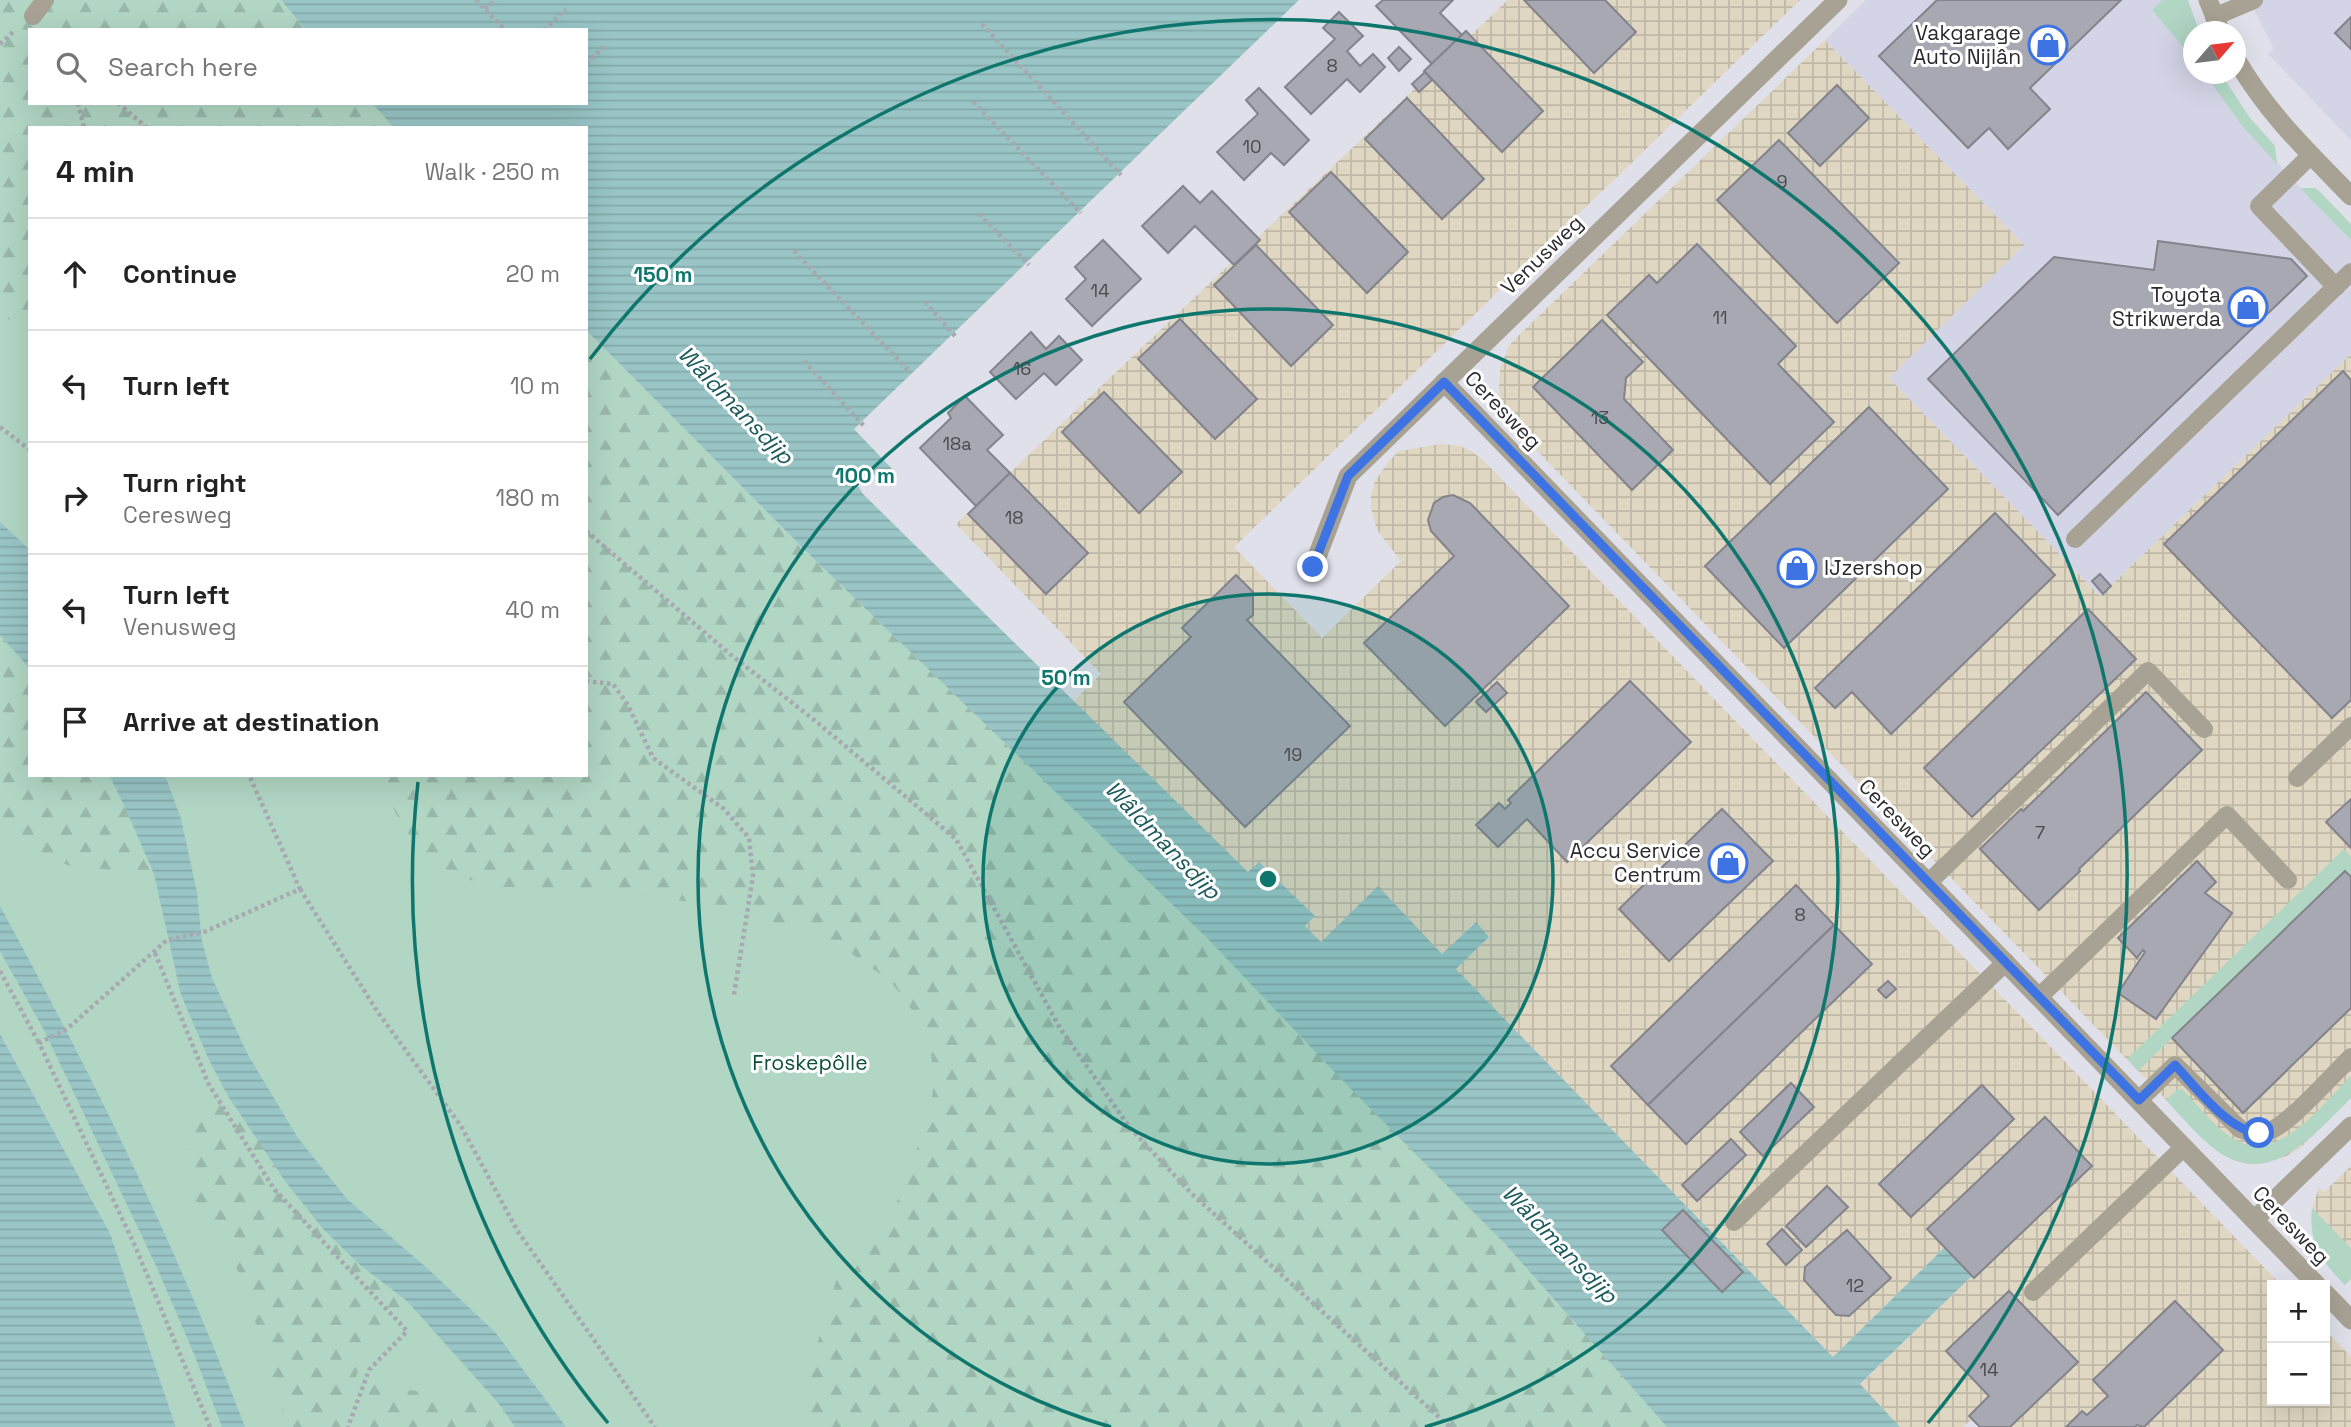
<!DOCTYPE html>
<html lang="en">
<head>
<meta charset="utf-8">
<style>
	body { margin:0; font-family:"Space Grotesk",sans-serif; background:#f6f6f6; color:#222 }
	.controls { position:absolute; right:21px; bottom:21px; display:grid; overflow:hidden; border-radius:0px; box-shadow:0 7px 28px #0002 }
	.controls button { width:63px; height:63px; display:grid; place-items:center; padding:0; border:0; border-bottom:2px solid #e0e0e0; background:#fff; color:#222; font:35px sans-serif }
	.compass { position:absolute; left:2183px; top:21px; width:63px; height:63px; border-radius:50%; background:#fff; box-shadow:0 7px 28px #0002; rotate:62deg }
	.stop { position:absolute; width:21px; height:21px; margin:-16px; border:5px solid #3e73e3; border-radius:50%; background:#fff }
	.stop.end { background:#3e73e3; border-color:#fff; box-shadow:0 2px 7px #0008 }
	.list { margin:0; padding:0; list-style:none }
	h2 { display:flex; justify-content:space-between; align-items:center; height:91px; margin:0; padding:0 28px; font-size:30px }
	h2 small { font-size:23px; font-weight:400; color:#767676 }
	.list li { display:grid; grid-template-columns:46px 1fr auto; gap:21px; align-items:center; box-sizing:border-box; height:112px; padding:0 28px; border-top:2px solid #e0e0e0 }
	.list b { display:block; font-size:26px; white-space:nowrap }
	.list p { margin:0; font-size:23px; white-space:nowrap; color:#767676 }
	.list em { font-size:23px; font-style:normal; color:#767676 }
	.icon { flex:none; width:38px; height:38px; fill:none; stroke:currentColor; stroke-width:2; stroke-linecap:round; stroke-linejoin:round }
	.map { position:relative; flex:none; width:2351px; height:1427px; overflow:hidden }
	.search { position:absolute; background:#fff; box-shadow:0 7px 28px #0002; left:28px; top:28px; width:560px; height:77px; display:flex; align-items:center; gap:18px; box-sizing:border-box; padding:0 24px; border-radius:0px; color:#767676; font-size:26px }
	.panel { position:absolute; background:#fff; box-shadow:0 7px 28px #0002; left:28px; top:126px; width:560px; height:651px; border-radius:0px }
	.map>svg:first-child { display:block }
	.built { fill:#d3d4e5 }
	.industrial { fill:url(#industrial-grid) }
	.green { fill:#b1d6c4 }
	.forest { fill:url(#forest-firs) }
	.water { fill:url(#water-rules) }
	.building { fill:#a7a8b1; stroke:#83838c; stroke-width:2 }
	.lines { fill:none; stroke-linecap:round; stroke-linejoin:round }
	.path { stroke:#a8a8b0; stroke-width:4.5; stroke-dasharray:3.5 3.5; stroke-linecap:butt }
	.service { stroke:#a7a293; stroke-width:18 }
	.minor { stroke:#a7a293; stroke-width:19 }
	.route { stroke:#3e73e3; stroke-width:9 }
	.ring { fill:none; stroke:#0f766e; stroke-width:3.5 }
	.labels { text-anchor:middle; stroke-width:6; stroke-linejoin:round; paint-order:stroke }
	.number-label { font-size:18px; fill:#494a4f }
	.poi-label { font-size:21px; fill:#2a2a2e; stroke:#fff; text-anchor:end }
	.street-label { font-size:21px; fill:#2a2a2e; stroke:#fff }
	.park-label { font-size:21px; fill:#0c5039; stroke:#fff }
	.water-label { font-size:23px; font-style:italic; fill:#1c5a5b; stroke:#fff }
	.centre { fill:#0f766e; stroke:#fff; stroke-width:3.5 }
	.ring-label { font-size:21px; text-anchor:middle; font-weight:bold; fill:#0f766e; stroke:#fff; stroke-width:6; stroke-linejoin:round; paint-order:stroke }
</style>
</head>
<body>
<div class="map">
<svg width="2351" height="1427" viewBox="0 0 2351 1427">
	<defs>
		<pattern id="industrial-grid" width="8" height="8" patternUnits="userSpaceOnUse" patternTransform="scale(1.75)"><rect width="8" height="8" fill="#dfd7c2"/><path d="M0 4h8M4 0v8" fill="none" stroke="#c0b9a7"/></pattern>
		<pattern id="forest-firs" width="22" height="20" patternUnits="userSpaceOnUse" patternTransform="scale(1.75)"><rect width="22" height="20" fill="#b1d6c4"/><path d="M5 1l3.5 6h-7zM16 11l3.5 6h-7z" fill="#98b8a9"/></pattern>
		<pattern id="water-rules" width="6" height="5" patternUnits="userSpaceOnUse" patternTransform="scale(1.75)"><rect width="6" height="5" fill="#99c5c6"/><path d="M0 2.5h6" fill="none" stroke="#84a9aa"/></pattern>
	</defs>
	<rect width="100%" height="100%" fill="#dfe0ea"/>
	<g class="built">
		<path d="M1866,0H2162L2152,10L2193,59L2194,74H2205L2243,127L2351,240V354L2100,596L1888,377L2024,245L1825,40Z"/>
		<path d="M2249,0H2351V140L2268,54L2274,49Z"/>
	</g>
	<g class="industrial">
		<path d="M1508,0H1800L1234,547L1322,638L1401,561L1377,530L1371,508V495L1375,481L1389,461L1399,451L1440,444L1460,446L1473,452L1484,461L2281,1285H2272V1401H2325V1330L2351,1357V1427H1980L1972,1419L1963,1427H1900L1860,1385L1972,1276L1944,1248L1833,1357L1456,969L1489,937L1475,922L1442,955L1321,942L1305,926L1314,915L1259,862L1249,873L1073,702L1101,674L956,524Z"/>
		<path d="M1825,40L2024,245L1889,378L2100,596L2351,354V1098L2300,1148L2283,1158L2256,1164L2243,1163L2231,1159L2210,1145L1516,429L1508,420L1501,404L1499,391L1500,369L1509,346L1517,337Z"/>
		<path d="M2351,1166V1248L2312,1208L2319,1188L2324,1192Z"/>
	</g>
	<g class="green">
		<path d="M0,0H281L306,30H30V103H372L394,128H30V775H586V330L814,559L1207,938L1667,1427H176L110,1233L0,1034Z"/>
		<path d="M2162,0H2188L2199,31L2194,32L2193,59L2152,10Z"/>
		<path d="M2205,74H2221L2250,118L2275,146L2277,164L2243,127Z"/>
		<path d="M2300,188H2315L2319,191L2351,224V240Z"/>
		<path d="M2344,849L2351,856V877L2344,871L2138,1071L2127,1059Z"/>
		<path d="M2351,1076V1098C2313,1135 2268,1193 2212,1147C2195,1133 2181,1116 2166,1100L2178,1089H2182C2198,1105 2213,1126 2232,1138C2278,1167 2322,1104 2351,1076Z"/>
		<path d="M2312,1208L2351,1248V1279L2345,1285C2322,1262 2308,1242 2312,1208Z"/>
	</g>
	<g class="forest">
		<path d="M0,0H281L306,30H30V103H372L394,128H30V320L0,319Z"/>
		<path d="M586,330L814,559L1207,938L1505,1244L1667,1427H805C806,1376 821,1329 836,1281L851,1274L894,1217L899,1195L930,1115L934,1081L930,1045L908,1003L890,981L848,951L799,929L712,905L599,889L505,887L470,880L443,868L416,846L395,812L385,775H586Z"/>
		<path d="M0,635L30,669V775H109L124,805L154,874L70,866L20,844L0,831Z"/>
		<path d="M219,1104L239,1111L324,1230L360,1265L407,1301L393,1330L360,1363L343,1427H288L241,1276L189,1189L185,1154L200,1121Z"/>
		<path d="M371,1384L499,1404L515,1427H369L365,1404Z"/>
	</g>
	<g class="water">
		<path d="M281,0H1299L854,429L896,473L884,484L864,464L852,476L863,494L1248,872L1259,862L1315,916L1305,926L1321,942L1378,886L1442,954L1476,922L1489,937L1456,969L1833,1357L1945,1247L1972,1276L1860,1384L1900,1427H1667L1505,1244L1347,1085L1207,938L814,559L586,330V128H394L372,103H586V30H306Z"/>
		<path d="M0,522L30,550V669L0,635Z"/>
		<path d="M109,775H165L181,819L197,892L202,941L212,978L248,1055L298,1138L347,1199L427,1268L495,1332L566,1427H515L499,1404L407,1301L360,1265L324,1230L285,1181L228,1096L210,1062L181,995L154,874L124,805Z"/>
		<path d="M0,906C92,1075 177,1247 245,1427H222L194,1354L157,1268L45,1032L0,951Z"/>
		<path d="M0,1034L110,1233L176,1427H0Z"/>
	</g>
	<g class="building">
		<path d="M1383,0H1453L1440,13L1462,35L1432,64L1376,6Z"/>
		<path d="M1524,0H1605L1636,32L1594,73Z"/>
		<path d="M1937,0H2121L2030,88L2050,109L2008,149L1989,128L1968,148L1879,56Z"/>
		<path d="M1339,12L1363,36L1347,51L1360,66L1373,54L1385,67L1360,92L1347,79L1311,114L1285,87L1335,39L1323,28Z"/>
		<path d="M2351,17V49L2335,33Z"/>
		<path d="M1466,31L1543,111L1502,152L1424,71Z"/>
		<path d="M1399,47L1411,59L1399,71L1388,58Z"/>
		<path d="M1425,72L1432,80L1419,92L1412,84Z"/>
		<path d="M1837,85L1869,118L1820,166L1788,133Z"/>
		<path d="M1259,88L1309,140L1284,165L1271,153L1244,180L1217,152L1258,114L1246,100Z"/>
		<path d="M1407,98L1484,179L1442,219L1365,139Z"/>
		<path d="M1779,140L1899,263L1837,323L1717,200Z"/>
		<path d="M1331,172L1408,252L1367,293L1289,212Z"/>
		<path d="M1183,186L1200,203L1212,191L1260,240L1234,265L1195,226L1168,253L1142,226Z"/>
		<path d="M1103,240L1141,279L1092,326L1066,299L1086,279L1075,267Z"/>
		<path d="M2158,241L2291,259L2307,276L2058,515L1928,379L2054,257L2154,270Z"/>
		<path d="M1697,244L1796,346L1778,364L1834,422L1770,484L1607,315L1649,275L1657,283Z"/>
		<path d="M1256,245L1333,325L1291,366L1214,285Z"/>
		<path d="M1180,319L1257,399L1215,439L1138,359Z"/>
		<path d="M1602,320L1643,362L1626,378L1624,399L1673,450L1632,490L1533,387Z"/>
		<path d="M1031,332L1046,349L1059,336L1082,360L1056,385L1044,373L1016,399L990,372Z"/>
		<path d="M2343,371L2351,380V700L2332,718L2164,544Z"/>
		<path d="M1104,392L1182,472L1139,513L1062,432Z"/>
		<path d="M965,396L1003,435L987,450L1010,473L976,506L920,448L951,418L948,413Z"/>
		<path d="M1869,407L1948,489L1784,648L1705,566Z"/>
		<path d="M1010,473L1088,553L1046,594L968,514Z"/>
		<path d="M1453,495L1470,503L1569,606L1445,726L1364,643L1454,556L1431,531L1428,520L1434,503L1443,497Z"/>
		<path d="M1995,513L2055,575L1891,734L1852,692L1835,708L1815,688Z"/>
		<path d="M2100,574L2111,586L2103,594L2092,581Z"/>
		<path d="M1236,575L1253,592V615L1247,620L1350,726L1245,827L1124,702L1191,637L1182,628Z"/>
		<path d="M2088,609L2136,659L1972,817L1924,768Z"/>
		<path d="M1630,681L1691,742L1567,862L1527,819L1498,847L1476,825L1499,803L1505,809L1511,803L1508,800Z"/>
		<path d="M1497,682L1507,693L1486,712L1476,702Z"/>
		<path d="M2146,692L2202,750L2079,869L2080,871L2039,910L1980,849L2021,809L2023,811Z"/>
		<path d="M2351,799V848L2326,822Z"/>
		<path d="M1722,809L1773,861L1669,961L1619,909Z"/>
		<path d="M2197,861L2216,882L2205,893L2232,913L2156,1019L2118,993L2145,952L2143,950L2137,958L2118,938Z"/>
		<path d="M2345,871L2351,877V1008L2243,1113L2172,1038Z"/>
		<path d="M1796,885L1834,925L1648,1105L1611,1066Z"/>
		<path d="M1834,925L1872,964L1686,1144L1648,1105Z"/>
		<path d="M1888,981L1896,989L1886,998L1878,990Z"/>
		<path d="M1791,1083L1814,1107L1763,1156L1740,1132Z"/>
		<path d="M1982,1085L2014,1119L1911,1217L1879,1184Z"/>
		<path d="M2045,1117L2092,1166L1974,1278L1927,1229Z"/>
		<path d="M1731,1139L1746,1155L1697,1201L1682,1185Z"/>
		<path d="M1827,1186L1848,1207L1806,1247L1786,1226Z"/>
		<path d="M1683,1210L1743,1272L1722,1292L1662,1230Z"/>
		<path d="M1782,1229L1802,1250L1786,1265L1767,1244Z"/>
		<path d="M1847,1230L1891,1278L1849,1316L1836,1315L1804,1280L1805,1267Z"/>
		<path d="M2009,1291L2078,1362L2010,1427H1980L1969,1416L1989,1396L1946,1351Z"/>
		<path d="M2175,1301L2223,1350L2144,1427L2137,1425L2135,1427H2066L2082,1411L2087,1415L2108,1396L2093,1380Z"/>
	</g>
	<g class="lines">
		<g class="path">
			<path d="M476,0L505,30"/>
			<path d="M485,9L496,0"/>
			<path d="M982,24L1121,175"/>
			<path d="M544,30L566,9"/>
			<path d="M0,44L13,32"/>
			<path d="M586,63L605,46"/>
			<path d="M973,102L1081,213"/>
			<path d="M78,103L84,128"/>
			<path d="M118,103L147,128"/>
			<path d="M979,214L1029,265"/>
			<path d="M794,251L911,373"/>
			<path d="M925,302L955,336"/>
			<path d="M804,361L864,426"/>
			<path d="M0,427L30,450"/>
			<path d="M586,531L731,655L813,719L956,839L1060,1028L1130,1128L1192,1194L1450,1427"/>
			<path d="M586,681L613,684L628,705L653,758L724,809L749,838L753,876L734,995"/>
			<path d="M300,889L377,1011L461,1126L517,1230L655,1427"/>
			<path d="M155,953L208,1083L274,1189L407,1331L369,1370L348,1427"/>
			<path d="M0,971L39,1043"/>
			<path d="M210,1427L136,1248L39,1043L67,1029L167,940L204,932L300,889L249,775"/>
		</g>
		<g class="service">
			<path d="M33,16L45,0"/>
			<path d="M2214,17L2254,0"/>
			<path d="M2311,155L2259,206L2336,287"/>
			<path d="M2075,539L2351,272"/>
			<path d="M2297,778L2351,726"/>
			<path d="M1928,883L2148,671L2204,729"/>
			<path d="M2039,997L2227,815L2288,880"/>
			<path d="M2139,1100L2175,1065L2240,1129C2248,1132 2258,1134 2267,1132C2287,1127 2334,1073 2351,1057"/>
			<path d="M1734,1222L2006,962"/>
			<path d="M2033,1292L2184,1147"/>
		</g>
		<g class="minor">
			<path d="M2208,0L2221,32"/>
			<path d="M2236,59C2267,113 2308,152 2351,196"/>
			<path d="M1444,382L2317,1285"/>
			<path d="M1313,567L1348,476L1838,0"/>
			<path d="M2254,1220L2351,1126"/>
			<path d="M2325,1293L2351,1320"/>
		</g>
	</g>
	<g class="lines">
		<path class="route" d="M1313,567L1348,476L1444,382L2139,1100L2175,1065C2196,1087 2228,1131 2259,1133"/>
	</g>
	<circle cx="1268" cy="879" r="285" fill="#0f766e" fill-opacity=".12"/>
	<g class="ring">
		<circle cx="1268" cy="879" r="285"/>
		<path d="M1111 1427A570 570 0 1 1 1425 1427"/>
		<path d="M608 1423A855 855 0 0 1 418 782M590 359A855 855 0 1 1 1928 1423"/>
	</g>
	<defs>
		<symbol id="shop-ring" viewBox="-11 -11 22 22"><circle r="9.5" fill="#fff" stroke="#3e73e3" stroke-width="1.5"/><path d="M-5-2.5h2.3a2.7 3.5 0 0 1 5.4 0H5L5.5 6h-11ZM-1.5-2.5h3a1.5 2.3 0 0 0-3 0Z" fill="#3e73e3"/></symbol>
	</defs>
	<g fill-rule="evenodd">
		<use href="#shop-ring" x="2026" y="23" width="44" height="44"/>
		<use href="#shop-ring" x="2226" y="285" width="44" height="44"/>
		<use href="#shop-ring" x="1775" y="546" width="44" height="44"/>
		<use href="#shop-ring" x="1706" y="841" width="44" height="44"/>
	</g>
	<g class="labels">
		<g class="number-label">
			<text x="1332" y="72">8</text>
			<text x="1252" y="153">10</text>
			<text x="1782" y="188">9</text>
			<text x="1100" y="297">14</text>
			<text x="1720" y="324">11</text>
			<text x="1022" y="375">16</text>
			<text x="1600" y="424">13</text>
			<text x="957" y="450">18a</text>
			<text x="1014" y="524">18</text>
			<text x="1293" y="761">19</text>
			<text x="2040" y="839">7</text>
			<text x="1800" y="921">8</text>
			<text x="1855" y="1292">12</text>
			<text x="1989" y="1376">14</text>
		</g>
		<g class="poi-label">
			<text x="2021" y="40">Vakgarage<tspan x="2021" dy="24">Auto Nijlân</tspan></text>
			<text x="2221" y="302">Toyota<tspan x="2221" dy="24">Strikwerda</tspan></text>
			<text x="1824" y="575" text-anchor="start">IJzershop</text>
			<text x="1701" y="858">Accu Service<tspan x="1701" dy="24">Centrum</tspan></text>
		</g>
		<g class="street-label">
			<text transform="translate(1542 255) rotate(-44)" y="7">Venusweg</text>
			<text transform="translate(1503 410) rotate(46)" y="7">Ceresweg</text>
			<text transform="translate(1897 818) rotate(46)" y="7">Ceresweg</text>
			<text transform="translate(2291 1225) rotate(46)" y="7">Ceresweg</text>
		</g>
		<g class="park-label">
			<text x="810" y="1070">Froskepôlle</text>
		</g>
		<g class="water-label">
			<text transform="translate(736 405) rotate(46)" y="8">Wâldmansdjip</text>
			<text transform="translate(1163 840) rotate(46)" y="8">Wâldmansdjip</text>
			<text transform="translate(1560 1244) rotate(46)" y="8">Wâldmansdjip</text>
		</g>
	</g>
	<circle cx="1268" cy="879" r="10" class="centre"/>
	<g class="ring-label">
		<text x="663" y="282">150 m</text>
		<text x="865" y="483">100 m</text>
		<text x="1066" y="685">50 m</text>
	</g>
</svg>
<div class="controls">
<button>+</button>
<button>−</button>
</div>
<svg class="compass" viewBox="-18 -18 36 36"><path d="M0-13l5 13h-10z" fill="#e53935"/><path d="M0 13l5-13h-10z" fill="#767676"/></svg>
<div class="stop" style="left:2259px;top:1133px"></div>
<div class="stop end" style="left:1313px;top:567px"></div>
<div class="search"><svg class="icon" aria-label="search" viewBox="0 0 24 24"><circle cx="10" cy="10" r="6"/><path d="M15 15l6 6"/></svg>Search here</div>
<section class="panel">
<h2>4 min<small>Walk · 250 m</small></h2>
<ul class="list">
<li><svg class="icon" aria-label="ahead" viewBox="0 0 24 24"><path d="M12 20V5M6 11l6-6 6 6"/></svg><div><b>Continue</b></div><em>20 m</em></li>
<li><svg class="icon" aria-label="left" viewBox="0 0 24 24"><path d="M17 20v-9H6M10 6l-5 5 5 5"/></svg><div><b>Turn left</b></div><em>10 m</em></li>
<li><svg class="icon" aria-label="right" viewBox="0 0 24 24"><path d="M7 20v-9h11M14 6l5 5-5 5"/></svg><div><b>Turn right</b><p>Ceresweg</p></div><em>180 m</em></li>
<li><svg class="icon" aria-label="left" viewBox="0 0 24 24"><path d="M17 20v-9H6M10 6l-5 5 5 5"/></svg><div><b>Turn left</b><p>Venusweg</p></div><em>40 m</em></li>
<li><svg class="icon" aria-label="arrive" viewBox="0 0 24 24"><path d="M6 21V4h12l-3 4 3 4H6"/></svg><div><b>Arrive at destination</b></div></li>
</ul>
</section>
</div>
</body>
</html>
